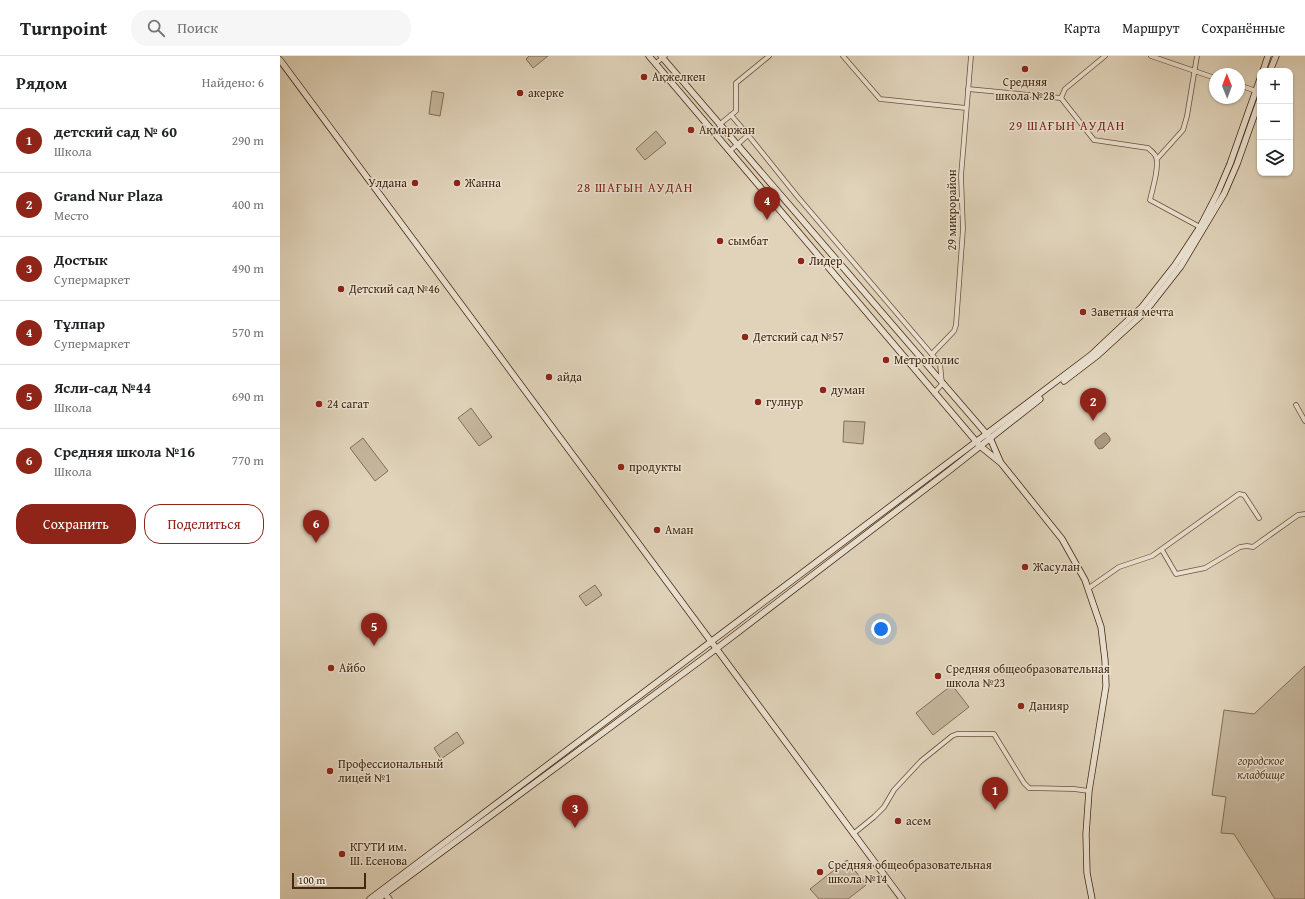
<!DOCTYPE html>
<html lang="ru">
<head>
<meta charset="utf-8">
<style>
	body { margin:0; font-family:"Gentium Book Plus",serif; background:#f6f6f6; color:#202124 }
	.controls { position:absolute; right:12px; top:12px; display:grid; overflow:hidden; border-radius:8px; box-shadow:0 1px 3px #0004 }
	.controls button { width:36px; height:36px; display:grid; place-items:center; padding:0; border:0; border-bottom:1px solid #e0e0e0; background:#fff; color:#202124; font:20px sans-serif }
	.compass { position:absolute; left:929px; top:12px; width:36px; height:36px; border-radius:50%; background:#fff; box-shadow:0 1px 3px #0004; rotate:359deg }
	.scale { position:absolute; left:12px; bottom:10px; width:74px; box-sizing:border-box; padding-left:4px; border:2px solid #43270f; border-top:0; font-size:11px; line-height:14px; white-space:nowrap; color:#43270f; -webkit-text-stroke:3px #ebe2d2; paint-order:stroke }
	.you { position:absolute; left:601px; top:573px; width:14px; height:14px; margin:-10px; border:3px solid #fff; border-radius:50%; background:#1a73e8; box-shadow:0 0 0 6px #1a73e833 }
	.badge { display:grid; place-items:center; width:26px; height:26px; border-radius:50%; background:#8f2418; color:#fff; font-size:13px; font-weight:700 }
	.pin { position:absolute; translate:-50% -33px; filter:drop-shadow(0 1px 2px #0008) }
	.pin::after { content:''; position:absolute; top:21px; width:14px; height:12px; background:inherit; clip-path:polygon(0 0,100% 0,50% 100%) }
	.list { margin:0; padding:0; list-style:none }
	h2 { display:flex; justify-content:space-between; align-items:center; height:52px; margin:0; padding:0 16px; font-size:17px }
	h2 small { font-size:13px; font-weight:400; color:#757577 }
	.list li { display:grid; grid-template-columns:26px 1fr auto; gap:12px; align-items:center; box-sizing:border-box; height:64px; padding:0 16px; border-top:1px solid #e0e0e0 }
	.list b { display:block; font-size:15px; white-space:nowrap }
	.list p { margin:0; font-size:13px; white-space:nowrap; color:#757577 }
	.list em { font-size:13px; font-style:normal; color:#757577 }
	.actions { display:flex; gap:8px; padding:12px 16px }
	.actions a { flex:1; padding:9px 0; border:1px solid #8f2418; border-radius:16px; text-align:center; font-size:14px; color:#8f2418 }
	.actions .main { background:#8f2418; color:#fff }
	.icon { flex:none; width:22px; height:22px; fill:none; stroke:currentColor; stroke-width:2; stroke-linecap:round; stroke-linejoin:round }
	.map { position:relative; flex:none; width:1025px; height:843px; overflow:hidden }
	header { display:flex; align-items:center; gap:24px; box-sizing:border-box; height:56px; padding:0 20px; background:#fff; border-bottom:1px solid #e0e0e0 }
	header strong { font-size:19px }
	nav { display:flex; gap:22px; margin-inline-start:auto; font-size:14px }
	.search { width:280px; height:36px; background:#f6f6f6; display:flex; align-items:center; gap:10px; box-sizing:border-box; padding:0 14px; border-radius:16px; color:#757577; font-size:15px }
	main { display:flex }
	aside { flex:1; background:#fff }
	.map>svg:first-child { display:block }
	.green { fill:#c5b69d; stroke:#846e56 }
	.water { fill:#ab9980; stroke:#816b53 }
	.lines { fill:none; stroke-linecap:round; stroke-linejoin:round }
	.street-casing { stroke:#6a523a; stroke-width:5.5 }
	.secondary-casing { stroke:#43270f; stroke-width:7 }
	.street { stroke:#ebe2d2; stroke-width:4 }
	.secondary { stroke:#ebe2d2; stroke-width:5.5 }
	.poi-dot { fill:#8f2418; stroke:#ebe2d2; stroke-width:1.5 }
	.labels { text-anchor:middle; stroke-width:3; stroke-linejoin:round; paint-order:stroke }
	.poi-label { font-size:12px; fill:#43270f; stroke:#ebe2d2; text-anchor:start }
	.street-label { font-size:12px; fill:#43270f; stroke:#ebe2d2 }
	.park-label { font-size:12px; font-style:italic; fill:#5d442b; stroke:#ebe2d2 }
	.neighbourhood-label { font-size:13px; letter-spacing:1px; fill:#7a1f14; stroke:#ebe2d2 }
</style>
</head>
<body>
<header>
<strong>Turnpoint</strong>
<div class="search"><svg class="icon" aria-label="search" viewBox="0 0 24 24"><circle cx="10" cy="10" r="6"/><path d="M15 15l6 6"/></svg>Поиск</div>
<nav><a>Карта</a><a>Маршрут</a><a>Сохранённые</a></nav>
</header>
<main>
<aside>
<h2>Рядом<small>Найдено: 6</small></h2>
<ul class="list">
<li><span class="badge">1</span><div><b>детский сад № 60</b><p>Школа</p></div><em>290 m</em></li>
<li><span class="badge">2</span><div><b>Grand Nur Plaza</b><p>Место</p></div><em>400 m</em></li>
<li><span class="badge">3</span><div><b>Достык</b><p>Супермаркет</p></div><em>490 m</em></li>
<li><span class="badge">4</span><div><b>Тұлпар</b><p>Супермаркет</p></div><em>570 m</em></li>
<li><span class="badge">5</span><div><b>Ясли-сад №44</b><p>Школа</p></div><em>690 m</em></li>
<li><span class="badge">6</span><div><b>Средняя школа №16</b><p>Школа</p></div><em>770 m</em></li>
</ul>
<div class="actions"><a class="main">Сохранить</a><a>Поделиться</a></div>
</aside>
<div class="map">
<svg width="1025" height="843" viewBox="0 0 1025 843">
	<rect width="100%" height="100%" fill="#e0d3ba"/>
	<filter id="stains"><feTurbulence type="fractalNoise" baseFrequency=".005" numOctaves="4"/><feColorMatrix values="0 0 0 0 .2 0 0 0 0 .09 0 0 0 0 .02 0 0 0 .5 -.17"/></filter>
	<radialGradient id="worn" r=".72"><stop offset=".6" stop-color="#630" stop-opacity="0"/><stop offset="1" stop-color="#630" stop-opacity=".3"/></radialGradient>
	<g class="green">
		<path d="M249,0H268L253,12L246,3Z"/>
		<path d="M152,35L164,37L160,60L149,58Z"/>
		<path d="M376,75L386,87L365,104L356,93Z"/>
		<path d="M191,352L212,381L199,390L178,362Z"/>
		<path d="M564,365L585,366L583,388L563,386Z"/>
		<path d="M83,382L108,415L95,425L70,392Z"/>
		<path d="M315,529L322,539L306,550L299,540Z"/>
		<path d="M1025,610V843H995L954,778L941,777L946,741L932,739L944,654L974,658Z"/>
		<path d="M672,629L689,651L653,679L636,657Z"/>
		<path d="M177,676L184,687L161,703L154,692Z"/>
		<path d="M567,804L586,829L568,843H539L530,833Z"/>
	</g>
	<path class="water" d="M824,377H826L830,382V385L823,392L819,393L815,388V384Z"/>
	<g class="lines">
		<defs>
			<g id="street">
				<path d="M563,0L600,43L686,52"/>
				<path d="M871,0L935,22"/>
				<path d="M376,7L385,0"/>
				<path d="M959,29L976,35"/>
				<path d="M688,33L781,42L814,84L868,92C870,94 873,96 875,99C881,107 872,134 870,144L920,171"/>
				<path d="M781,42L785,33L825,0"/>
				<path d="M451,59L468,79"/>
				<path d="M439,69L456,55V27L489,0"/>
				<path d="M450,95L468,79L517,140L660,308L662,328L654,337"/>
				<path d="M877,103L903,74L907,60L917,0"/>
				<path d="M652,298L674,275L676,269L683,173L681,120L691,0"/>
				<path d="M1016,349L1025,365"/>
				<path d="M882,494L896,518L925,512L960,491L967,490L973,491L1018,459L1025,458"/>
				<path d="M809,532L839,511L872,500L959,438L964,439L979,462"/>
				<path d="M573,778L594,761L604,751L614,734L641,705L672,680L677,678H714L744,727L749,732L794,733L809,735"/>
			</g>
			<g id="secondary">
				<path d="M369,0L700,390L721,407L782,483L805,524L821,571L825,604L826,630L809,735L806,778L807,817L812,843"/>
				<path d="M381,0L710,382L720,405"/>
				<path d="M0,4L622,843"/>
				<path d="M983,15L988,0"/>
				<path d="M990,15L996,0"/>
				<path d="M784,325L818,299L865,256L901,210L944,138L957,108L980,43"/>
				<path d="M103,835L109,843"/>
				<path d="M90,843L811,299L862,251L895,209L920,171L938,136L950,108L980,23"/>
				<path d="M98,843L436,593L670,414L760,343"/>
			</g>
		</defs>
		<use href="#street" class="street-casing"/>
		<use href="#secondary" class="secondary-casing"/>
		<use href="#street" class="street"/>
		<use href="#secondary" class="secondary"/>
	</g>
	<g class="poi-dot">
		<circle cx="745" cy="13" r="4"/>
		<circle cx="364" cy="21" r="4"/>
		<circle cx="240" cy="37" r="4"/>
		<circle cx="411" cy="74" r="4"/>
		<circle cx="135" cy="127" r="4"/>
		<circle cx="177" cy="127" r="4"/>
		<circle cx="440" cy="185" r="4"/>
		<circle cx="521" cy="205" r="4"/>
		<circle cx="61" cy="233" r="4"/>
		<circle cx="803" cy="256" r="4"/>
		<circle cx="465" cy="281" r="4"/>
		<circle cx="606" cy="304" r="4"/>
		<circle cx="269" cy="321" r="4"/>
		<circle cx="543" cy="334" r="4"/>
		<circle cx="478" cy="346" r="4"/>
		<circle cx="39" cy="348" r="4"/>
		<circle cx="341" cy="411" r="4"/>
		<circle cx="377" cy="474" r="4"/>
		<circle cx="745" cy="511" r="4"/>
		<circle cx="51" cy="612" r="4"/>
		<circle cx="658" cy="620" r="4"/>
		<circle cx="741" cy="650" r="4"/>
		<circle cx="50" cy="715" r="4"/>
		<circle cx="618" cy="765" r="4"/>
		<circle cx="62" cy="798" r="4"/>
		<circle cx="540" cy="816" r="4"/>
	</g>
	<g class="labels">
		<g class="poi-label">
			<text x="372" y="25">Ақжелкен</text>
			<text x="745" y="30" text-anchor="middle">Средняя<tspan x="745" dy="14">школа №28</tspan></text>
			<text x="248" y="41">акерке</text>
			<text x="419" y="78">Ақмаржан</text>
			<text x="127" y="131" text-anchor="end">Улдана</text>
			<text x="185" y="131">Жанна</text>
			<text x="448" y="189">сымбат</text>
			<text x="529" y="209">Лидер</text>
			<text x="69" y="237">Детский сад №46</text>
			<text x="811" y="260">Заветная мечта</text>
			<text x="473" y="285">Детский сад №57</text>
			<text x="614" y="308">Метрополис</text>
			<text x="277" y="325">айда</text>
			<text x="551" y="338">думан</text>
			<text x="486" y="350">гулнур</text>
			<text x="47" y="352">24 сагат</text>
			<text x="349" y="415">продукты</text>
			<text x="385" y="478">Аман</text>
			<text x="753" y="515">Жасулан</text>
			<text x="59" y="616">Айбо</text>
			<text x="666" y="617">Средняя общеобразовательная<tspan x="666" dy="14">школа №23</tspan></text>
			<text x="749" y="654">Данияр</text>
			<text x="58" y="712">Профессиональный<tspan x="58" dy="14">лицей №1</tspan></text>
			<text x="626" y="769">асем</text>
			<text x="70" y="795">КГУТИ им.<tspan x="70" dy="14">Ш. Есенова</tspan></text>
			<text x="548" y="813">Cредняя общеобразовательная<tspan x="548" dy="14">школа №14</tspan></text>
		</g>
		<g class="street-label">
			<text transform="translate(672 154) rotate(-90)" y="4">29 микрорайон</text>
		</g>
		<g class="park-label">
			<text x="981" y="709">городское<tspan x="981" dy="14">кладбище</tspan></text>
		</g>
		<g class="neighbourhood-label">
			<text x="787" y="74">29 ШАҒЫН АУДАН</text>
			<text x="355" y="136">28 ШАҒЫН АУДАН</text>
		</g>
	</g>
	<rect width="100%" height="100%" filter="url(#stains)"/>
	<rect width="100%" height="100%" fill="url(#worn)"/>
</svg>
<div class="controls">
<button>+</button>
<button>−</button>
<button><svg class="icon" aria-label="layers" viewBox="0 0 24 24"><path d="M12 4l9 5-9 5-9-5zM3 14l9 5 9-5"/></svg></button>
</div>
<svg class="compass" viewBox="-18 -18 36 36"><path d="M0-13l5 13h-10z" fill="#e53935"/><path d="M0 13l5-13h-10z" fill="#757577"/></svg>
<div class="scale">100 m</div>
<div class="you"></div>
<div class="pin badge" style="left:715px;top:754px">1</div>
<div class="pin badge" style="left:813px;top:365px">2</div>
<div class="pin badge" style="left:295px;top:772px">3</div>
<div class="pin badge" style="left:487px;top:164px">4</div>
<div class="pin badge" style="left:94px;top:590px">5</div>
<div class="pin badge" style="left:36px;top:487px">6</div>
</div>
</main>
</body>
</html>
